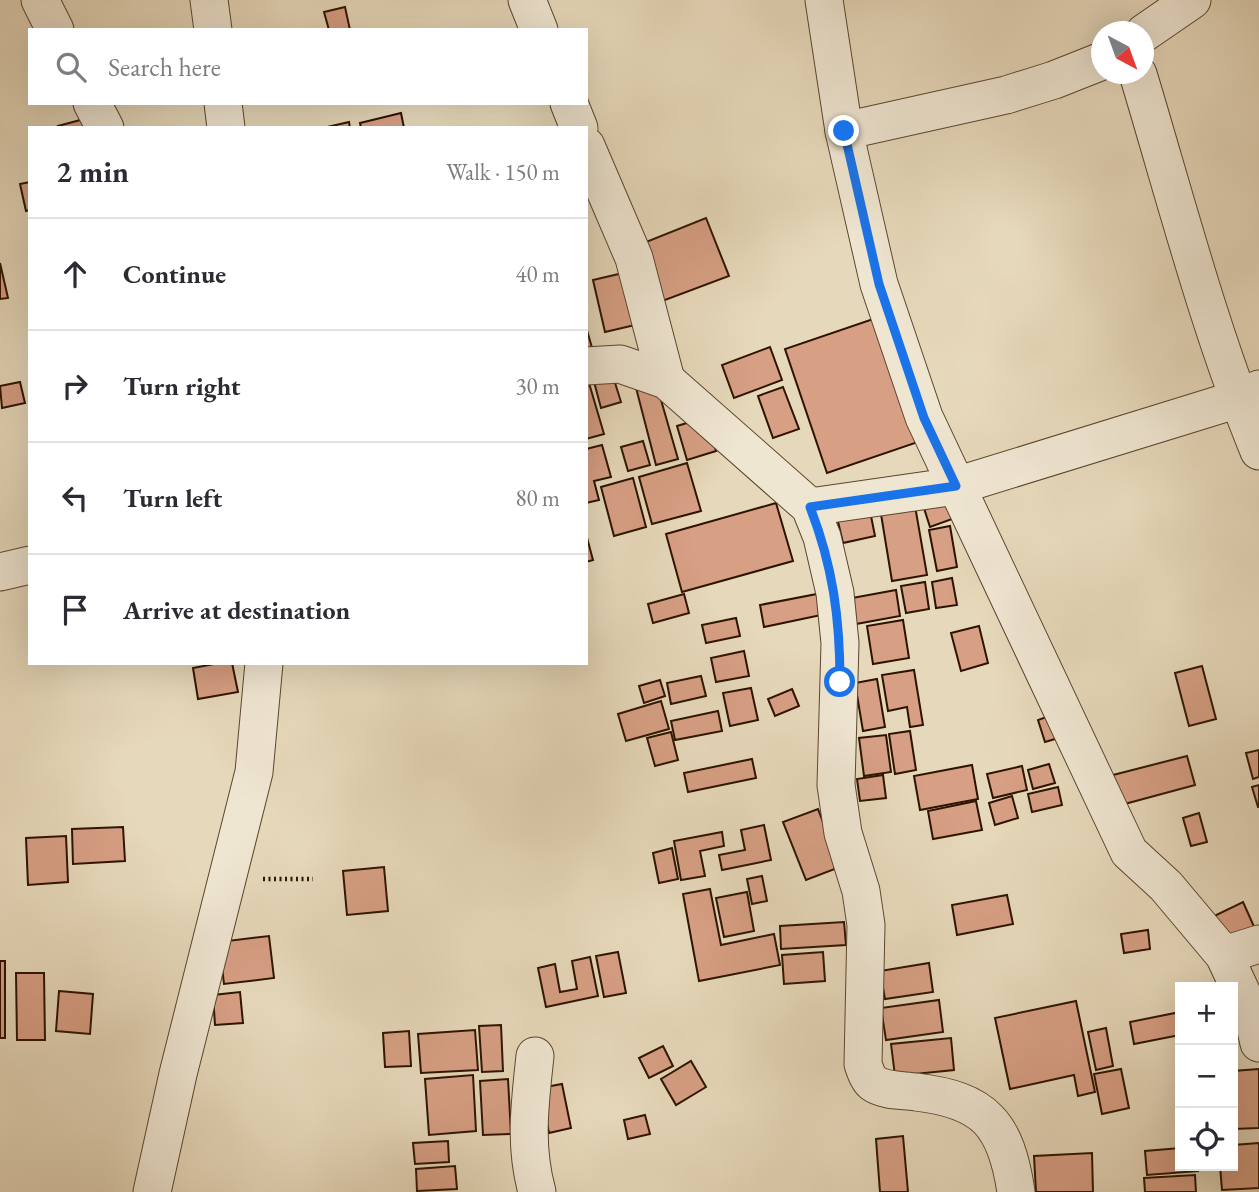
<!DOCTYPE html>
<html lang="en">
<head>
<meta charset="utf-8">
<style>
	body { margin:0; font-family:"EB Garamond",serif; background:#f2f2f3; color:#2b2b33 }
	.controls { position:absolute; right:21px; bottom:21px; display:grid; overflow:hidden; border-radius:0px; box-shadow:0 7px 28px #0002 }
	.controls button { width:63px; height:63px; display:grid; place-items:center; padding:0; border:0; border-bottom:2px solid #e1e1e2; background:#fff; color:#2b2b33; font:35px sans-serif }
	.compass { position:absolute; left:1091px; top:21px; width:63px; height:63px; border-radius:50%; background:#fff; box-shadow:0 7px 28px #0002; rotate:139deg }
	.stop { position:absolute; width:21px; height:21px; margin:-16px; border:5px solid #1a73e8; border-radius:50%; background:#fff }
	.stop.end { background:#1a73e8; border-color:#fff; box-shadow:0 2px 7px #0008 }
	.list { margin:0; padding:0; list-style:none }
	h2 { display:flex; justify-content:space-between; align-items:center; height:91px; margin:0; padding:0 28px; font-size:30px }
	h2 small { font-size:23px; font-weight:400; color:#7c7c81 }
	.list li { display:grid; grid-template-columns:46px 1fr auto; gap:21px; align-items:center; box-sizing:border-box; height:112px; padding:0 28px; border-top:2px solid #e1e1e2 }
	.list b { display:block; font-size:26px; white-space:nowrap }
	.list em { font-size:23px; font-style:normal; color:#7c7c81 }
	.icon { flex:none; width:38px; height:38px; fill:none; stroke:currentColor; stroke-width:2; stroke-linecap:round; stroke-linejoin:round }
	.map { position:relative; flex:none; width:1259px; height:1192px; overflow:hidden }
	.search { position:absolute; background:#fff; box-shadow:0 7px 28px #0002; left:28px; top:28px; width:560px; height:77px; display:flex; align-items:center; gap:18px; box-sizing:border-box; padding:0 24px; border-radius:0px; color:#7c7c81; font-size:26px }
	.panel { position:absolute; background:#fff; box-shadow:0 7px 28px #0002; left:28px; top:126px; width:560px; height:539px; border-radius:0px }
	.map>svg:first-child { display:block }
	.building { fill:#d79f84; stroke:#2e1400; stroke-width:2 }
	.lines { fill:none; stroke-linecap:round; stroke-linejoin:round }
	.minor-casing { stroke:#5c452e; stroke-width:39 }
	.path { stroke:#2e1400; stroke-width:4.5; stroke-dasharray:2 3.5; stroke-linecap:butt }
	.minor { stroke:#efe6d2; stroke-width:37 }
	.route { stroke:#1a73e8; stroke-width:9 }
</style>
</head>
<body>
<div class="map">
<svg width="1259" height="1192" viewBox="0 0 1259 1192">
	<rect width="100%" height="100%" fill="#e6d8ba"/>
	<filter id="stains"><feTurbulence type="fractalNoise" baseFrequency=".00286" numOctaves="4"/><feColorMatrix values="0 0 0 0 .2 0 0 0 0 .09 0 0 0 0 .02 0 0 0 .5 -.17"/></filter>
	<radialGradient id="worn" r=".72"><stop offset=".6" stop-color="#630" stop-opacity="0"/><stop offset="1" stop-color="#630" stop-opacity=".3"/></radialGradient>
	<g class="building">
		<path d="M345,7L350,30H329L324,12Z"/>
		<path d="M401,113L404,128H361L360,123Z"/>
		<path d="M84,119L86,128H59L58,126Z"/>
		<path d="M349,122L350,128H327V127Z"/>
		<path d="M30,182V210L26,211L20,184Z"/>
		<path d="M706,218L729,276L657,303L636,246Z"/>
		<path d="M0,263L8,298L0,299Z"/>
		<path d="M623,273L635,325L605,332L593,280Z"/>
		<path d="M879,317L921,441L827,473L785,349Z"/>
		<path d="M586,327L593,351L586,353Z"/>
		<path d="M770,347L782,380L734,398L722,365Z"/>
		<path d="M612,373L621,402L601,408L593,378Z"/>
		<path d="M655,379L678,459L656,465L635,384Z"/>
		<path d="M20,382L25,403L2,408L0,386Z"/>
		<path d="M589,383L604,434L586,439V384Z"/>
		<path d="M783,387L799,429L773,438L758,396Z"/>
		<path d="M707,417L716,451L687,460L677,426Z"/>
		<path d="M643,441L650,465L628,471L621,447Z"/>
		<path d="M602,445L611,477L594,481L599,500L586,503V449Z"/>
		<path d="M687,463L701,511L652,524L639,477Z"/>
		<path d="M633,478L646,527L614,536L601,487Z"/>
		<path d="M946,494L955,518L930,527L922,502Z"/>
		<path d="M914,500L927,575L892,581L880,508Z"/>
		<path d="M776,503L793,561L682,592L666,534Z"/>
		<path d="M869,506L875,536L843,543L836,513Z"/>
		<path d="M950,526L957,567L937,571L929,530Z"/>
		<path d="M586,534L593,560L586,562Z"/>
		<path d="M952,578L957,605L936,608L932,582Z"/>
		<path d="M925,582L929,609L906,613L901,586Z"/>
		<path d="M896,590L900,616L856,624L852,598Z"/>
		<path d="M822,593L826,614L764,627L760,605Z"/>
		<path d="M684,594L689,613L653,623L648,604Z"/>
		<path d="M736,618L740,636L706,643L702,625Z"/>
		<path d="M903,620L909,658L873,664L867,626Z"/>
		<path d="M979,626L988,663L961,671L951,633Z"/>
		<path d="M744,651L749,676L716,682L711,658Z"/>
		<path d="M219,663H232L238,692L198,699L193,668Z"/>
		<path d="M1202,666L1216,719L1189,726L1175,673Z"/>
		<path d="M914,670L923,725L910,727L907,707L888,711L882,675Z"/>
		<path d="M701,676L706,696L671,704L667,683Z"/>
		<path d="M877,679L885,727L863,731L855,683Z"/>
		<path d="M660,680L665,696L644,703L639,686Z"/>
		<path d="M751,688L758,720L730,726L723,693Z"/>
		<path d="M792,689L799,706L775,716L768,699Z"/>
		<path d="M661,701L669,729L626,741L618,714Z"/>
		<path d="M718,711L722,731L675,740L671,721Z"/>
		<path d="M1057,713L1065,736L1045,742L1038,720Z"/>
		<path d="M910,731L916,770L895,774L889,734Z"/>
		<path d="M671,732L678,760L655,766L647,738Z"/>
		<path d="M886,735L891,772L864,776L859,738Z"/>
		<path d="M1259,750V777L1253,779L1246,753Z"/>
		<path d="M1187,756L1195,785L1121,805L1113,775Z"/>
		<path d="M752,759L756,778L688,792L684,773Z"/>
		<path d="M1049,764L1055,783L1033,789L1028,770Z"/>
		<path d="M972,765L978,799L920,810L914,776Z"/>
		<path d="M1022,766L1027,790L993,798L987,774Z"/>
		<path d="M883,775L886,798L860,801L857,779Z"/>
		<path d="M1259,785V807H1258L1252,787Z"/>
		<path d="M1058,787L1062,805L1032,812L1028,794Z"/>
		<path d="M1012,796L1018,818L995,825L989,803Z"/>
		<path d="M976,801L982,830L933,839L928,811Z"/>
		<path d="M818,809L840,867L806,880L783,822Z"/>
		<path d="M1199,813L1207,842L1191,846L1183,818Z"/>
		<path d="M764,825L771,860L722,870L719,855L745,850L741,830Z"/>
		<path d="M123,827L125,861L73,864L72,829Z"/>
		<path d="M722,832L724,846L700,851L705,876L681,880L674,841Z"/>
		<path d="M66,836L68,882L28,885L26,838Z"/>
		<path d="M672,848L678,879L659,883L653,853Z"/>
		<path d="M384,867L388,911L347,915L343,871Z"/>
		<path d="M762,876L767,901L752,904L747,879Z"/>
		<path d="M710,889L721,945L774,934L780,965L699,981L683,894Z"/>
		<path d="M747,892L754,931L724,937L716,898Z"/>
		<path d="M1007,895L1013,924L957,935L952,905Z"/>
		<path d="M1243,902L1256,931L1222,947L1208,919Z"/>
		<path d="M844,922L846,945L781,949L780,926Z"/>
		<path d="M1148,930L1150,949L1124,953L1121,934Z"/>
		<path d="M269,936L274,978L224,984L219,942Z"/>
		<path d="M618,952L626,993L604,997L596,956Z"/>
		<path d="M823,952L825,981L784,984L782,955Z"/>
		<path d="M590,957L598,996L546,1007L538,968L555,964L560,992L577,989L572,961Z"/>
		<rect x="0" y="961" width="5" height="77"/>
		<path d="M929,963L933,992L885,999L880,971Z"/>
		<path d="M16,973H44L45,1040H17Z"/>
		<path d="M59,991L93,994L90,1034L56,1031Z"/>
		<path d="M240,992L243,1023L215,1025L213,995Z"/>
		<path d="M939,1000L943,1032L886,1040L881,1008Z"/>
		<path d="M1076,1001L1095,1092L1078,1096L1074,1075L1010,1089L995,1018Z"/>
		<path d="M1180,1012V1035L1134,1044L1130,1022Z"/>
		<path d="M501,1025L503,1071L482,1072L479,1026Z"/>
		<path d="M1106,1028L1113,1066L1096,1070L1088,1032Z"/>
		<path d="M475,1030L478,1070L421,1073L418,1034Z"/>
		<path d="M409,1031L411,1066L385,1067L383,1033Z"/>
		<path d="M951,1038L954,1070L895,1076L891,1044Z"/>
		<path d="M663,1046L673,1066L649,1078L639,1058Z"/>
		<path d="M691,1061L706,1087L676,1105L661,1079Z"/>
		<path d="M1121,1069L1129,1108L1102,1114L1094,1074Z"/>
		<path d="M1259,1069V1128L1233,1129V1071Z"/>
		<path d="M473,1075L476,1131L429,1135L425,1079Z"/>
		<path d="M508,1079L511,1134L483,1135L480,1081Z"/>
		<path d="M562,1084L571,1128L549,1133L540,1088Z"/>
		<path d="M645,1115L650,1134L628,1139L624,1120Z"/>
		<path d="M903,1136L908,1192H880L876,1139Z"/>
		<path d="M448,1141L449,1162L415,1164L413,1143Z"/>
		<path d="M1259,1143V1188L1222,1190L1220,1166H1233V1145Z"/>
		<path d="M1180,1148V1166H1197L1198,1171L1147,1175L1145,1151Z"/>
		<path d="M1092,1153L1093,1192H1036L1034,1156Z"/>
		<path d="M455,1166L457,1189L417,1191L416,1169Z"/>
		<path d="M1195,1175L1196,1192H1145L1144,1178Z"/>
	</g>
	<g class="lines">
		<defs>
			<g id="minor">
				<path d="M40,0L55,30"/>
				<path d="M209,0L213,30"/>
				<path d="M527,0L539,30"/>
				<path d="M824,0L844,131L879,284L924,417L1129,852L1166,886L1224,955L1253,1017L1259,1043"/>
				<path d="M1144,33L1192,0"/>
				<path d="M1138,74C1176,200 1209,329 1259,451"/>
				<path d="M92,103L105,128"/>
				<path d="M223,103L226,128"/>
				<path d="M569,103L579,128"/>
				<path d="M844,131L1006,95L1054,80L1102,61"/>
				<path d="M586,146L634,258L666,380"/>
				<path d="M586,366L620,364L666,380L810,507L822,537L835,593L840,643L836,785L843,833L861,891L866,925L863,1064C865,1070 868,1079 873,1083C884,1091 902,1090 916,1092C985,1100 1006,1124 1016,1192"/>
				<path d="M810,507L956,486L1238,399L1259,389"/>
				<path d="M0,572L30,565"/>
				<path d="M1224,955L1259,944"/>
				<path d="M535,1056C530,1103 524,1145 537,1192"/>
				<path d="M152,1192L178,1074L254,772L264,663"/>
			</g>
		</defs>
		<use href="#minor" class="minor-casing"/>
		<path class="path" d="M263,879H313"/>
		<use href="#minor" class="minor"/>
	</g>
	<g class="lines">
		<path class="route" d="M840,682C840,619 833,566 810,507L956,486L924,418L879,284L844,131"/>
	</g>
	<rect width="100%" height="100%" filter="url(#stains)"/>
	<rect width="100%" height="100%" fill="url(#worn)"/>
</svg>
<div class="controls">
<button>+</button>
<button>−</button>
<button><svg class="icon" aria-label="locate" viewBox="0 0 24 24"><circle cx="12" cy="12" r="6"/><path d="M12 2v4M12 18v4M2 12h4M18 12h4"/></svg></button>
</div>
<svg class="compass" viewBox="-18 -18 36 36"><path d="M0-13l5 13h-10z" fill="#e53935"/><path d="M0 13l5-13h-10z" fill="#7c7c81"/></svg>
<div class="stop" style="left:840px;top:682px"></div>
<div class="stop end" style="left:844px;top:131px"></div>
<div class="search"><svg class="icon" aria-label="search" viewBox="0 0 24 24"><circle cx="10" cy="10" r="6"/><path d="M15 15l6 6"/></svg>Search here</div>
<section class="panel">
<h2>2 min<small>Walk · 150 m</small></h2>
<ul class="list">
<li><svg class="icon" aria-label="ahead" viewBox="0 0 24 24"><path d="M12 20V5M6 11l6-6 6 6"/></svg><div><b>Continue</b></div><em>40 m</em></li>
<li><svg class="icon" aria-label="right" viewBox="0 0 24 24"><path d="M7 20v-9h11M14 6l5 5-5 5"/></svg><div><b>Turn right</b></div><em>30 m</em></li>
<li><svg class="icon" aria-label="left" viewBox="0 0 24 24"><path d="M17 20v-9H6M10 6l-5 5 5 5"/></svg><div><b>Turn left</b></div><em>80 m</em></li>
<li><svg class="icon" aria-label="arrive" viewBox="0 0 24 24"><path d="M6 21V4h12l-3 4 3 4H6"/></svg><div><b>Arrive at destination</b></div></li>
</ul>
</section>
</div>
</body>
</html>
